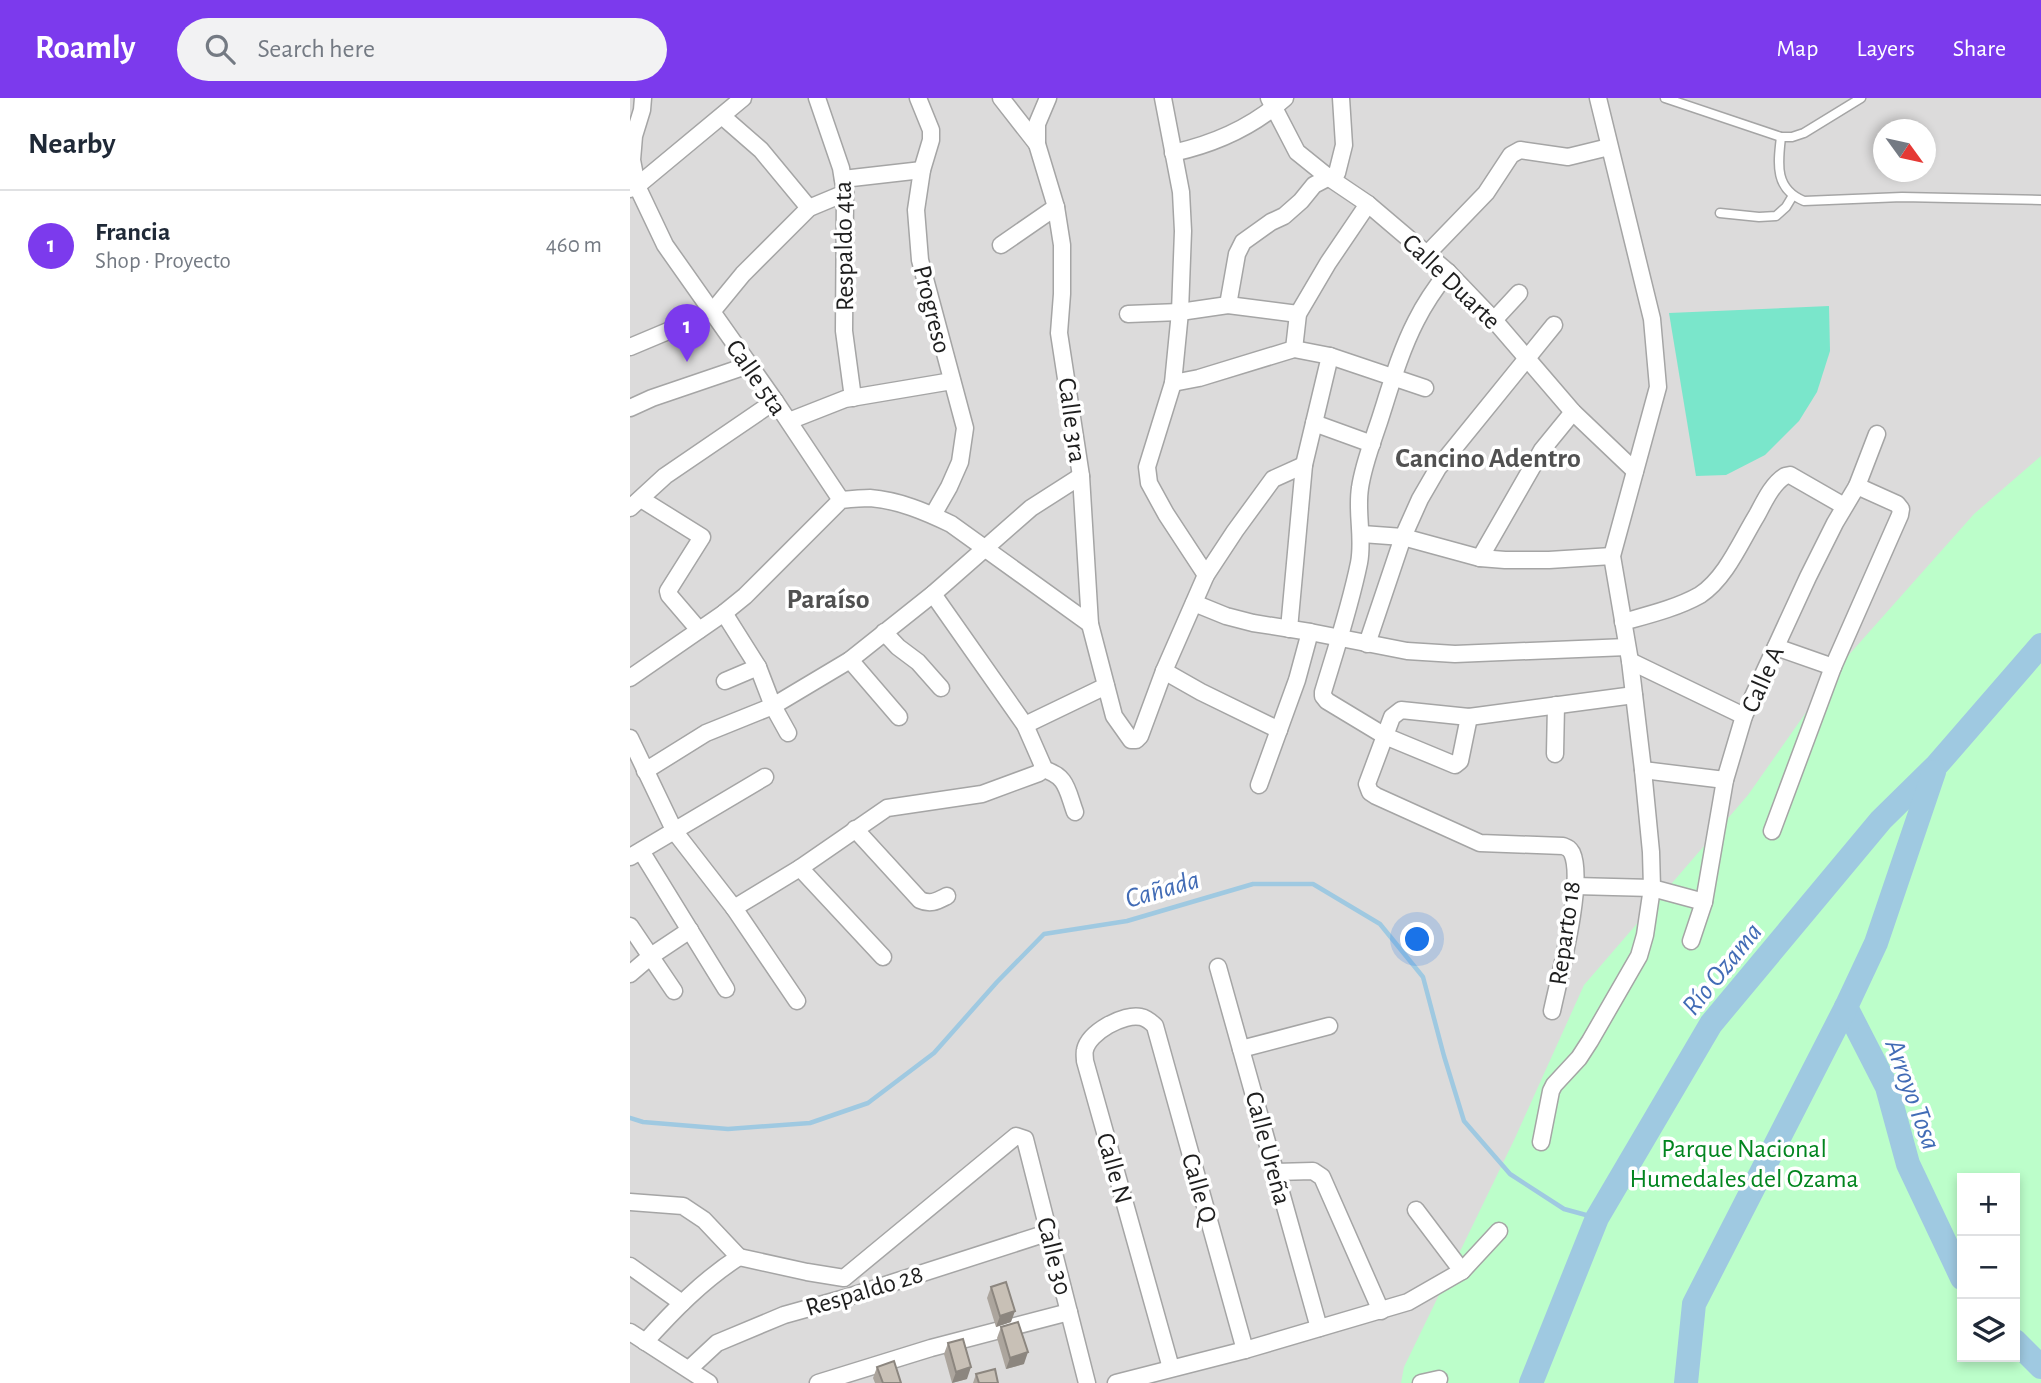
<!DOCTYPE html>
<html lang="en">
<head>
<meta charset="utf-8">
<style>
	body { margin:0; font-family:"Alegreya Sans",sans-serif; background:#f2f2f3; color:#1f2937 }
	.controls { position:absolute; right:21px; bottom:21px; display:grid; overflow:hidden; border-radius:0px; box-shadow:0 4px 10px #0003 }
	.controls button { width:63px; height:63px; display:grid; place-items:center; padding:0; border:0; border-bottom:2px solid #e0e1e3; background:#fff; color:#1f2937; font:35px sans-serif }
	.compass { position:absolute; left:1243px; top:21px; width:63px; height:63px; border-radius:50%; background:#fff; box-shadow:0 4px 10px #0003; rotate:123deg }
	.you { position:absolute; left:788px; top:842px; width:24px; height:24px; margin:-18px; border:5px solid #fff; border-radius:50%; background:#1a73e8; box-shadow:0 0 0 10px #1a73e833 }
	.badge { display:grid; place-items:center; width:46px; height:46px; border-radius:50%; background:#7c3aed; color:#fff; font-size:23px; font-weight:700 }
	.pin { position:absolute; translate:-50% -58px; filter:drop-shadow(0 2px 4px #0008) }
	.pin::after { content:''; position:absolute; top:37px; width:24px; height:21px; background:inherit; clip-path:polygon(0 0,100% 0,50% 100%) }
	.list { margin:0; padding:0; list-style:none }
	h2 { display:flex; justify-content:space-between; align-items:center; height:91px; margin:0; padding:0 28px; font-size:30px }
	h2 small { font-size:23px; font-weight:400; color:#747a83 }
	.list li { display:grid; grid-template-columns:46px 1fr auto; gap:21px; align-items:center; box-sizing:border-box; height:112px; padding:0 28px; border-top:2px solid #e0e1e3 }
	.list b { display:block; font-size:26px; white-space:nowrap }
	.list p { margin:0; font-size:23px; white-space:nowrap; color:#747a83 }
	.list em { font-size:23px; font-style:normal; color:#747a83 }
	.icon { flex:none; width:38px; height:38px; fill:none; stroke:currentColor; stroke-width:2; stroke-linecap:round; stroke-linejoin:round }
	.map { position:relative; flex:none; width:1411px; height:1285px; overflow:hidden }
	header { display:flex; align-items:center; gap:42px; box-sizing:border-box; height:98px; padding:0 35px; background:#7c3aed; color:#fff }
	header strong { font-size:33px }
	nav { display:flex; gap:38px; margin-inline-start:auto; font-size:24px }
	.search { width:490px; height:63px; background:#f2f2f3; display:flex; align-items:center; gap:18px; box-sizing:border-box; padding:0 24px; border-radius:38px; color:#747a83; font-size:26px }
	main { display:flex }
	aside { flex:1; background:#fff }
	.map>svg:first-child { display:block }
	.residential { fill:#dcdbdb; fill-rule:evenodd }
	.park { fill:#bcfeca; fill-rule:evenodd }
	.pitch { fill:#7ae6cb }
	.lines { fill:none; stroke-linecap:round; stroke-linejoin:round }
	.stream { stroke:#9fc9e1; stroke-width:4.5 }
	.river { stroke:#9fc9e1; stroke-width:24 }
	.service-casing { stroke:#a5a5a5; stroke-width:11 }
	.minor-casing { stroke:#a5a5a5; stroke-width:19 }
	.service { stroke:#fff; stroke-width:8 }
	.minor { stroke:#fff; stroke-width:16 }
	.wall { fill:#aca59d }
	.shaded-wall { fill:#8c867f }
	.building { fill:#c8c0b6; stroke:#8c867f; stroke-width:2 }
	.labels { text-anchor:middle; stroke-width:7; stroke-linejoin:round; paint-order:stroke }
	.street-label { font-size:26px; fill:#1e1e1e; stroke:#fff }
	.park-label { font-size:26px; fill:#02851f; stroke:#fff }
	.neighbourhood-label { font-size:28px; font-weight:bold; fill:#515151; stroke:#fff }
	.water-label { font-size:28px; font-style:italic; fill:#426cb6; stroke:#fff }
</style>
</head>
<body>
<header>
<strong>Roamly</strong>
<div class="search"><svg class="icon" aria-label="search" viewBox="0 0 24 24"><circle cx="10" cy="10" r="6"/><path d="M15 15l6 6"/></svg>Search here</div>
<nav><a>Map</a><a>Layers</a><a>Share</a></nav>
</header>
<main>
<aside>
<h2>Nearby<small></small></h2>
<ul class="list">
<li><span class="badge">1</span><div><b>Francia</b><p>Shop · Proyecto</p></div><em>460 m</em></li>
</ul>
</aside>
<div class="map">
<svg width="1411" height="1285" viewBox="0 0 1411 1285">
	<rect width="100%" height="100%" fill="#f0ede3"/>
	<path class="residential" d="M0,0H1411V669L1176,1285H0ZM1254,32H1296V74H1254Z"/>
	<path class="park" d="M1411,358V1285H771L774,1269L885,1040L954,887L1118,697L1208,569L1344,416ZM1332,1080H1385V1259H1332Z"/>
	<path class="pitch" d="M1199,208L1200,253L1187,294L1169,323L1135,357L1096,377L1066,378L1039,215Z"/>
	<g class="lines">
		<path class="stream" d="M0,1020L13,1024L98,1031L180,1025L238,1005L304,955L367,884L414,836L497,823L623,786H683L750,826L793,879L814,958L834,1023L880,1076L934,1111L967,1120"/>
		<g class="river">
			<path d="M1216,909L1257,989L1278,1066L1332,1180"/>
			<path d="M1385,1243L1411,1269"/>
			<path d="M901,1285L967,1120L1081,926L1251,722L1306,668L1411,547"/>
			<path d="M1056,1285L1064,1206L1216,909L1246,845L1304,674"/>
		</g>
		<defs>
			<g id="service">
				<path d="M1035,0L1151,39H1162L1174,35L1231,0"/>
				<path d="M1151,39C1148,65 1144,91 1174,103L1272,99L1411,102"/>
				<path d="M1090,115L1129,119L1146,118L1156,109L1162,99"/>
			</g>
			<g id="minor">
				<path d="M13,0L12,12L4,38L2,62L7,88L35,147L145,303L211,402"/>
				<path d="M187,0L211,70L215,95L214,233L223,300"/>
				<path d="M288,0L301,32V42L292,72L286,112L290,162L335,330L330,364L319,389L303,417"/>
				<path d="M371,0L407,46"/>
				<path d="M418,0L407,26V46L426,109L432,147V196L429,235L451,378L460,526L484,618L501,642H506L510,638L534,573L576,477L605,433L643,381L674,367"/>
				<path d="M533,0L551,94L553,133L550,214L543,285L517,369L519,385L536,416L576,477"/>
				<path d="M639,0L667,54L698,79L738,106L818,174L864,222L943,314L1005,373"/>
				<path d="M92,18L131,52L179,110"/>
				<path d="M543,55C584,46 624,28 655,0"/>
				<path d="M213,81L292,72"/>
				<path d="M0,91L7,88L113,0"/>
				<path d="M371,147L426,109"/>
				<path d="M797,156L856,95L881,57L890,52L938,59L979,49"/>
				<path d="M818,174C806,189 795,205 786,223C770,254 760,290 749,324C742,345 733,368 730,390C726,415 734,440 729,465C720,509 706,551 693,594V598L697,603L755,638L825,667L830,663L839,619"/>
				<path d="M598,207L607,156L613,144L641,124L654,118L671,103L684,87L707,75L714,47L711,0"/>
				<path d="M498,216L550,214L598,207L668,216"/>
				<path d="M864,222L889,195"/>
				<path d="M0,249L81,215L113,176L179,110L215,95"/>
				<path d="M664,251L668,216L698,165L738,106"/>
				<path d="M543,285L569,280L664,251L700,258L795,290"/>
				<path d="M0,310L22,300L119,267"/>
				<path d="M159,323L215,301L322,283"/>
				<path d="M684,325L742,346"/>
				<path d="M11,401L72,439L38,493L39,497L69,532"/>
				<path d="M0,410L35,378L145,303"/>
				<path d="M732,436L773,439L850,460L875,462H919L982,458"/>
				<path d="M850,460L912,352L943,314"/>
				<path d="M564,505L596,518L623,525L680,534L777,553L825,556L997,549"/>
				<path d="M94,515L128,569L143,608L158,635"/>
				<path d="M993,524C1018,517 1047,510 1070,497C1096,480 1111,443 1127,417C1134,404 1142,386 1155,378L1160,377L1214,408"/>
				<path d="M659,531L674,367L700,258"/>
				<path d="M254,534L268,549L288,564L311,590"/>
				<path d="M737,546L773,439L790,401L808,370L924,227"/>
				<path d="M1146,549L1203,569"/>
				<path d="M220,562L269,619"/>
				<path d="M1000,563L1114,618"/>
				<path d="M534,573L571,594L649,632"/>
				<path d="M0,580L94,515L115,498L211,402C221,401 231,400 240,400C268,402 296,414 321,426L460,526"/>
				<path d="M95,583L128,569"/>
				<path d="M395,627L476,588"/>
				<path d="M0,640L45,734L104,810L167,903"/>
				<path d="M925,656L926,607"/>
				<path d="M412,671C437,677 437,692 445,714"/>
				<path d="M1013,672L1095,682"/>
				<path d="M15,673L76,635L143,608L220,562L303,496L401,410L451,378"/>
				<path d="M629,687L667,582L680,534"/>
				<path d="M225,731L290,802C301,807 307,803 317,798"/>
				<path d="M1142,733L1203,569L1270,417L1271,411L1267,406L1227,388"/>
				<path d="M11,753L96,891"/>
				<path d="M0,759L135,679"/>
				<path d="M170,770L253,859"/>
				<path d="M945,788L1022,790L1074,804"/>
				<path d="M104,810L170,770L257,710L352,696L409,675L413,668L395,627L303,496"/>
				<path d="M0,828L44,893"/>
				<path d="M1061,843L1074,804L1095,682L1114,618L1178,479L1205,425L1227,388L1247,336"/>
				<path d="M588,869L689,1230"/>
				<path d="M0,876L21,858L60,832"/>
				<path d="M922,913C929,880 955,783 942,755C939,750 938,750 933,748L850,745L746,698L740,694L737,686L762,619L771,612L839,619L1004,597"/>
				<path d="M611,951L699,928"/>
				<path d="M911,1044L921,993L924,987L949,960L960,943L1009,858L1015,837L1022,790L1021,754L1013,672L1000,563L982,458L1028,289L1022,221L968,0"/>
				<path d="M645,1074L683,1073L692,1079L751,1213"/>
				<path d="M0,1104L53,1108L74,1122L109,1159"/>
				<path d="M786,1112L832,1173"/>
				<path d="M0,1168L52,1205"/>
				<path d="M0,1234L79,1285"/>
				<path d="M15,1244C43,1213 73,1182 109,1159L177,1174L214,1180L386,1038L395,1041L457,1285"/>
				<path d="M541,1270L455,963C455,961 454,954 455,952C459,934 494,915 511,919C516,920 521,924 525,928L615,1252"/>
				<path d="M59,1271L87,1245L154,1217L215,1200L420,1134"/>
				<path d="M188,1285L301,1250L439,1214"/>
				<path d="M486,1285L615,1252L778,1204L832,1173L869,1133"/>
				<path d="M791,1285L809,1281"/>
			</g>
		</defs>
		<use href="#service" class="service-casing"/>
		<use href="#minor" class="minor-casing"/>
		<use href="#service" class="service"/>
		<use href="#minor" class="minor"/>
	</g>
	<g class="wall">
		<path d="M361,1189L381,1224L366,1229L357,1200Z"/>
		<path d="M371,1229L394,1266L376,1271L367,1240Z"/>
		<path d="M318,1245L337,1281L322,1285L314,1256Z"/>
		<path d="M247,1269L271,1285H245L243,1280Z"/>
		<path d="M346,1276L368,1285H343Z"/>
	</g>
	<g class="shaded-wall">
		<path d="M385,1213L381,1224L366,1229L370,1218Z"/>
		<path d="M398,1254L394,1266L376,1271L380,1260Z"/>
		<path d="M341,1269L337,1281L322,1285L326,1274Z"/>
	</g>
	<g class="building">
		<path d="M376,1184L385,1213L370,1218L361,1189Z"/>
		<path d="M388,1224L398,1254L380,1260L371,1229Z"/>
		<path d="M333,1241L341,1269L326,1274L318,1245Z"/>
		<path d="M264,1263L271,1285H253L247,1269Z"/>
		<path d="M365,1271L368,1285H349L346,1276Z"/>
	</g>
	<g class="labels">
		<g class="street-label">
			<text transform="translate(213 148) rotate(-91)" y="9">Respaldo 4ta</text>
			<text transform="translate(822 183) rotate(44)" y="9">Calle Duarte</text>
			<text transform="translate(303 211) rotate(76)" y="9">Progreso</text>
			<text transform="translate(127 279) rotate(55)" y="9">Calle 5ta</text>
			<text transform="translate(443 322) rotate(82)" y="9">Calle 3ra</text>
			<text transform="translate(1132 581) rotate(-66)" y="9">Calle A</text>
			<text transform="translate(934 835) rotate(-82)" y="9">Reparto 18</text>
			<text transform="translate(639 1050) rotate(75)" y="9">Calle Ureña</text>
			<text transform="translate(485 1070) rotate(74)" y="9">Calle N</text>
			<text transform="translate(570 1090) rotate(74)" y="9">Calle Q</text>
			<text transform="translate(425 1158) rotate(76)" y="9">Calle 30</text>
			<text transform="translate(234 1192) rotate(-17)" y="9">Respaldo 28</text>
		</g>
		<g class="park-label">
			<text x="1114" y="1059">Parque Nacional<tspan x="1114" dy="30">Humedales del Ozama</tspan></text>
		</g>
		<g class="neighbourhood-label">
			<text x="858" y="369">Cancino Adentro</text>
			<text x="198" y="510">Paraíso</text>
		</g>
		<g class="water-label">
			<text transform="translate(532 790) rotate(-16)" y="10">Cañada</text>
			<text transform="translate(1091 870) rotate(-51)" y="10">Río Ozama</text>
			<text transform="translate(1284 996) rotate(70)" y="10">Arroyo Tosa</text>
		</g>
	</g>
</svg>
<div class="controls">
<button>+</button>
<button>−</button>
<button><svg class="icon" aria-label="layers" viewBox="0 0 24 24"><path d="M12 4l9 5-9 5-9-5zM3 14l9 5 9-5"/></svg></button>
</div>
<svg class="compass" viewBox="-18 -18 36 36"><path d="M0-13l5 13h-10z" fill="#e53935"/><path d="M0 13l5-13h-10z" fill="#747a83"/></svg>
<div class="you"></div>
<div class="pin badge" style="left:57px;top:264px">1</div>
</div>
</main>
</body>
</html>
